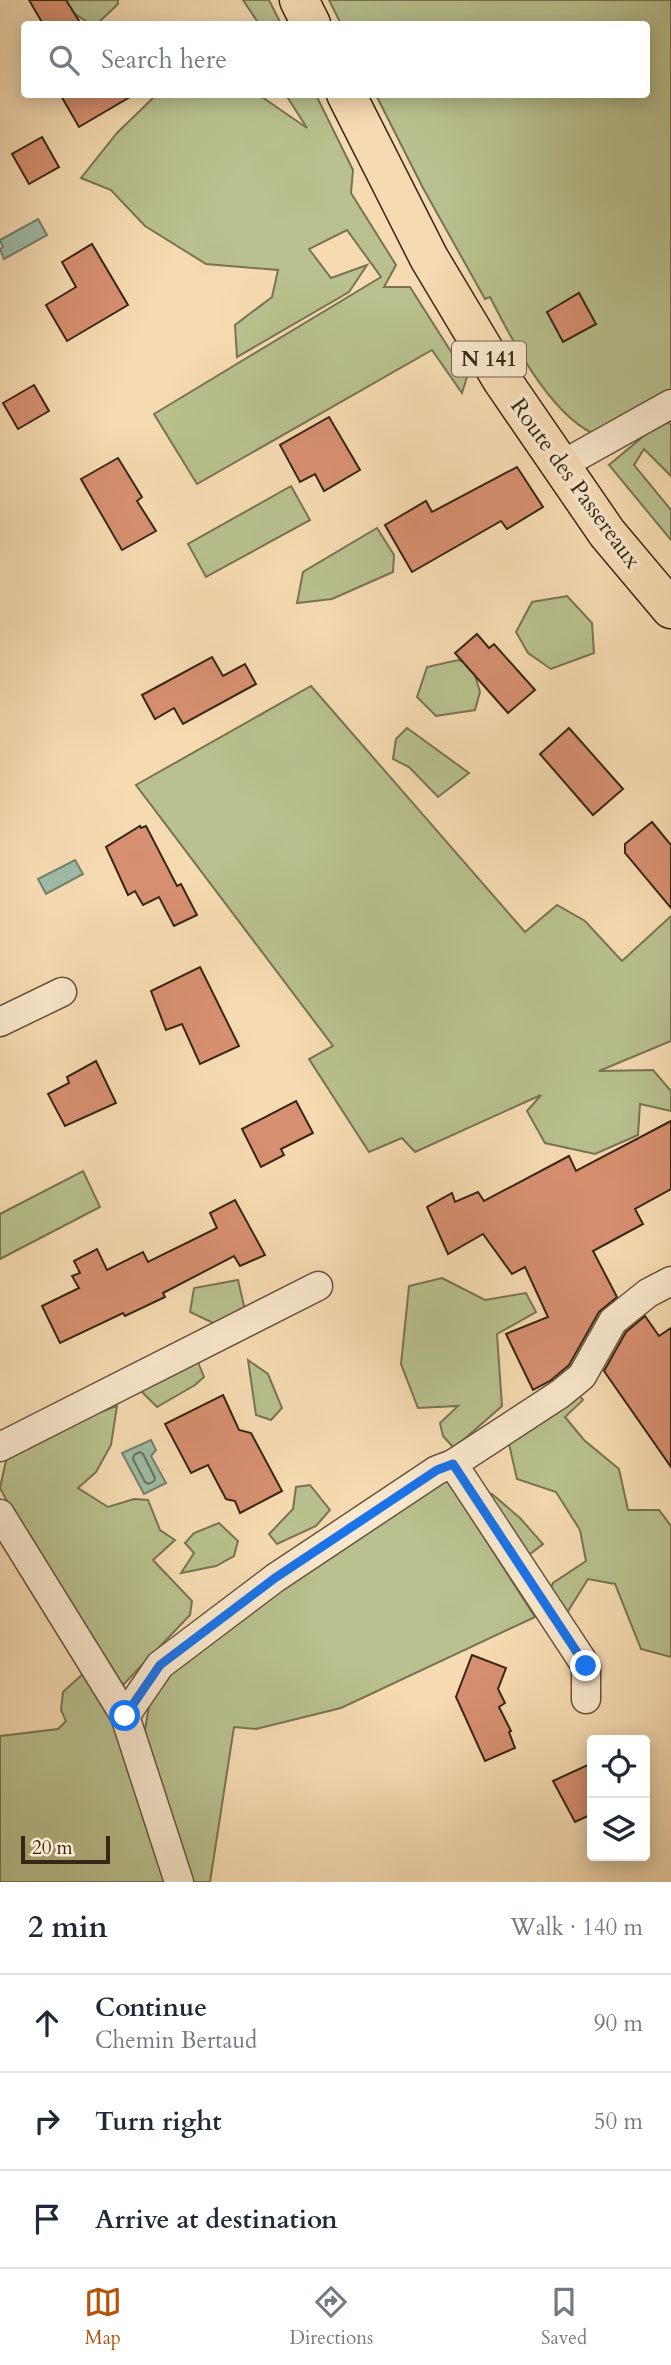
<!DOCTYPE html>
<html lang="en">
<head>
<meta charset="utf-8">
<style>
	body { margin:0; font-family:Cardo,serif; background:#f2f2f3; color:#1f2937 }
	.controls { position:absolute; right:21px; bottom:21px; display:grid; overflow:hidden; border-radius:7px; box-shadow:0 4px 18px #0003 }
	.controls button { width:63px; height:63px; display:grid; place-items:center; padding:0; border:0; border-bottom:2px solid #e0e1e3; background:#fff; color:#1f2937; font:35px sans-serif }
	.scale { position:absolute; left:21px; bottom:18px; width:89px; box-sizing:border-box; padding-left:7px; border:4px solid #372714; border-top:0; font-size:19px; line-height:24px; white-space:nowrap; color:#372714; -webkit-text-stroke:5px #f9e8cd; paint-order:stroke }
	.stop { position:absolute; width:21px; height:21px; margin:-16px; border:5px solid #1a73e8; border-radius:50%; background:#fff }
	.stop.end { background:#1a73e8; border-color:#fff; box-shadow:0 2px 7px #0008 }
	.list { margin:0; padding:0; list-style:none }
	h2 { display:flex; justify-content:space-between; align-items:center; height:91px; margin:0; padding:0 28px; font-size:30px }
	h2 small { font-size:23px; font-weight:400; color:#747a83 }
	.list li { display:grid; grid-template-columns:46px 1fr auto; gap:21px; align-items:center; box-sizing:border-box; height:98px; padding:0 28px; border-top:2px solid #e0e1e3 }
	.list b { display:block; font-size:26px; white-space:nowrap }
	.list p { margin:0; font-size:23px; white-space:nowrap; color:#747a83 }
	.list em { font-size:23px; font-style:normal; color:#747a83 }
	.icon { flex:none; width:38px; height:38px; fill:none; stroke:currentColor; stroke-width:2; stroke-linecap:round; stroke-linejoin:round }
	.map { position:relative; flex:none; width:671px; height:1882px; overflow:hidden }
	.search { position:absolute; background:#fff; box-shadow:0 4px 18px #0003; left:21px; right:21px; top:21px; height:77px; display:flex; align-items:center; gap:18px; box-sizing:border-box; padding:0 24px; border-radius:7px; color:#747a83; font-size:26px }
	.sheet { height:385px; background:#fff }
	nav { display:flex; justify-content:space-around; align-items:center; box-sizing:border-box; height:98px; border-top:2px solid #e0e1e3; background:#fff; font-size:19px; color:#747a83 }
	nav a { display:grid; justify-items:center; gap:4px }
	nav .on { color:#b45309 }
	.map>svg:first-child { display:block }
	.green { fill:#b8c18f; stroke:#787452; stroke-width:2 }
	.water { fill:#9ebca7; stroke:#75806c; stroke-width:2 }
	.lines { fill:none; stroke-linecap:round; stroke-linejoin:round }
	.shore { stroke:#6a725e; stroke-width:2 }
	.building { fill:#d79071; stroke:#372714; stroke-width:2 }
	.minor-casing { stroke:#67543c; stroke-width:31 }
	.primary-casing { stroke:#372714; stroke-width:41 }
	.minor { stroke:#f9e8cd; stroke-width:28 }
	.primary { stroke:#f6dbb2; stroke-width:38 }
	.route { stroke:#1a73e8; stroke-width:9 }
	.labels { text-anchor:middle; stroke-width:7; stroke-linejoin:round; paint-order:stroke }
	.shield { fill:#f9e8cd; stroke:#71614c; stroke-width:2 }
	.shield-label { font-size:21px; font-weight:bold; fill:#372714 }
	.street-label { font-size:23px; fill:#372714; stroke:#f9e8cd }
</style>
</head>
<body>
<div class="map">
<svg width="671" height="1882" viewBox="0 0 671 1882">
	<rect width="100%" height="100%" fill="#f6dbb2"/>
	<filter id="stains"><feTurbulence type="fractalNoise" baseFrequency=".00286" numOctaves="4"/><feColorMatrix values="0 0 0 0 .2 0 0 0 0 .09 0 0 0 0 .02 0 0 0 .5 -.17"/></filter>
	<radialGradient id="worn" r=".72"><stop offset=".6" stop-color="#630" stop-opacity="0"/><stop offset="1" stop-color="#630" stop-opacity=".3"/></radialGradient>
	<g class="green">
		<path d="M62,0H118V4L97,24H90L62,5Z"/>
		<path d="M243,0H269L281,24H259Z"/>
		<path d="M329,0H671V391L592,433C548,411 512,340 490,297L485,299L423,188L376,95L646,94V24H341Z"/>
		<path d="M156,95H259L307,128L286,95H316L353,170L351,193L396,265L384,287H410L467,377L462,393L432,350L197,484L154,414L381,277L347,230L309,249L331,278L367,265L349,292L237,357L235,325L272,297L278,270L206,264L145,226L111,190L81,178L117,133Z"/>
		<path d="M664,419L671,425V476L644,449L634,465L671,510V540L609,465Z"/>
		<path d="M291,486L310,520L206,577L188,544Z"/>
		<path d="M377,528L394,555L393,572L332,599L297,603L303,572Z"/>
		<path d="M567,596L592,623L594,653L551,669L528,653L516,632L532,602Z"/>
		<path d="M458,660L472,665L480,692L475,710L436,716L417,697L427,667Z"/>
		<path d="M311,686L525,932L557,905L585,921L622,961L671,916V1041L599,1071L653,1070L671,1091V1111L640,1104L638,1135L595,1154L545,1143L527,1111L541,1095L415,1152L402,1138L369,1152L309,1059L333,1046L136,785Z"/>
		<path d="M407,728L469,773L438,797L409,767L393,759L396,739Z"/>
		<path d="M83,1171L100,1207L0,1259V1214Z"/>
		<path d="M442,1278L485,1300L526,1293L536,1312L497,1334L502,1406L454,1448L443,1436L440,1423L458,1406L418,1408L401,1364L409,1286Z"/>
		<path d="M238,1280L245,1310L215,1324L190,1312L194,1288Z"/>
		<path d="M248,1360L268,1374L282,1408L271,1420L256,1415Z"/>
		<path d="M198,1362L204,1377L195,1385L157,1407L141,1391Z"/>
		<path d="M577,1392L583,1400L565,1417L584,1440L619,1469L628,1510H659L671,1526V1657L641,1649L615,1584L588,1579L565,1616L548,1595L553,1583L586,1561L580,1530L556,1492L517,1479L509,1444Z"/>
		<path d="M117,1406L111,1445L96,1472L78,1488L108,1507L134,1499L148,1500L160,1530L175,1540L153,1560L192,1601L190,1615L124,1684L113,1682L51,1583L0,1488L7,1456L31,1437Z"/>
		<path d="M446,1478L535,1617L341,1708L256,1729L234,1727L210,1882H190L143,1742L152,1687L250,1611Z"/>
		<path d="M310,1485L330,1510L316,1526L277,1544L269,1534L293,1509L296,1487Z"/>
		<path d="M492,1494L520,1518L543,1544L526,1557L488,1506Z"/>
		<path d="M219,1523L238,1541L234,1556L216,1566L181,1573L194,1553L185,1543L194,1533Z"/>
		<path d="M85,1672L116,1722L167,1882H0V1736L58,1729L66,1721L61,1710L63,1692Z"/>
	</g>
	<g class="water">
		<path d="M38,219L47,235L4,259L0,249L3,247L0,240Z"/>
		<path d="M75,860L83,874L46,894L38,879Z"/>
		<path d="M151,1440L156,1450L151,1456L166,1483L144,1494L122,1453Z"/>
	</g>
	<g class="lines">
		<path class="shore" d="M140,1452L143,1454L155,1478L154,1481L149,1484L145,1482L133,1459L134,1455Z"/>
	</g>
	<g class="building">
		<path d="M29,0H66L81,24H43Z"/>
		<path d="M60,94H135L79,127Z"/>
		<path d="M42,137L59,167L29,184L12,154Z"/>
		<path d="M92,244L128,305L67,341L46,305L76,287L62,262Z"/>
		<path d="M579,293L596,324L563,342L547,312Z"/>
		<path d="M34,385L49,411L18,429L3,403Z"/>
		<path d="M329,417L360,470L324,491L315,474L300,482L280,445Z"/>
		<path d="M118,458L142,497L137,501L156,531L122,550L81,479Z"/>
		<path d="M517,467L543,507L507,529L501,521L412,572L385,525L426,501L432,512Z"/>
		<path d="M477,634L489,648L494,644L535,690L508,713L455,653Z"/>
		<path d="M212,657L223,676L245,664L256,684L183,724L174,708L155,719L142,695Z"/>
		<path d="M569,728L623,789L593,815L540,754Z"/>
		<path d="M652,822L671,845V908L625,853V844Z"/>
		<path d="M140,826L141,828L146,826L177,886L181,884L197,915L174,926L159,897L143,905L135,891L128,895L106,847Z"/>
		<path d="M200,967L239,1046L200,1064L182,1024L166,1030L151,991Z"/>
		<path d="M96,1061L116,1103L65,1126L48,1094L69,1083L67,1077Z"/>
		<path d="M296,1101L313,1133L281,1149L284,1155L261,1167L242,1129Z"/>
		<path d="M671,1121V1189L635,1209L643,1224L593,1251L617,1297L599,1312L569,1365L550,1381L533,1390L506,1334L548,1317L525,1267L512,1274L483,1234L448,1254L427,1207L452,1193L455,1202L478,1192L484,1201L569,1156L576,1171Z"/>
		<path d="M235,1200L265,1255L240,1266L234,1256L163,1293L165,1297L125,1316L123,1313L60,1343L42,1306L79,1288L72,1276L80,1273L74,1261L97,1249L107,1270L143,1252L148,1262L217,1228L210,1213Z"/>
		<path d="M645,1316L659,1336L671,1328V1467L604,1371L626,1332Z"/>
		<path d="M223,1395L239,1430L251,1433L282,1491L240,1513L235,1501L226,1499L208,1465L191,1473L165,1424Z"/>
		<path d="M472,1655L506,1668L498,1689L505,1703L499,1707L511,1731L509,1732L515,1748L485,1761L456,1697Z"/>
		<path d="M592,1763V1814L575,1822L553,1781Z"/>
	</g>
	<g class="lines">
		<defs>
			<g id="minor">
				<path d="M560,466L671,404"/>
				<path d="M0,1022L62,992"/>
				<path d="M0,1447L318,1286"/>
				<path d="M453,1464L586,1666V1699"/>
				<path d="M0,1514L125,1716"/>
				<path d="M179,1882L125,1716L160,1665L275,1578L437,1470L453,1464L560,1394L582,1376L613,1321L648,1293L671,1281"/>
			</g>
			<g id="primary">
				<path d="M299,0L311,24"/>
				<path d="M346,94L429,258L502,380L607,533L671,609"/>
			</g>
		</defs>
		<use href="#minor" class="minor-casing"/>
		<use href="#primary" class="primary-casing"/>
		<use href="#minor" class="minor"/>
		<use href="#primary" class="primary"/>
	</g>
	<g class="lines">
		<path class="route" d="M125,1716L160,1665L275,1578L437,1470L453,1464L586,1666"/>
	</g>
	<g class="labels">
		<rect class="shield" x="452" y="341.5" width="74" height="35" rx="5"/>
		<g class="shield-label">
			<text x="489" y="366">N 141</text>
		</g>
		<g class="street-label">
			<text transform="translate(576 483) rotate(54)" y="8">Route des Passereaux</text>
		</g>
	</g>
	<rect width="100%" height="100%" filter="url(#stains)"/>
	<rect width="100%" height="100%" fill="url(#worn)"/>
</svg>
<div class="controls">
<button><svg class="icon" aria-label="locate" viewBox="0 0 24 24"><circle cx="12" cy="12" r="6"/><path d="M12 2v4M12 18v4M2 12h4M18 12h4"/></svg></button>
<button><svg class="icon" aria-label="layers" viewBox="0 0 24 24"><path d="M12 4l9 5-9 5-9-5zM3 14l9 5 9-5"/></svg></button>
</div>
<div class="scale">20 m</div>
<div class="stop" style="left:125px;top:1716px"></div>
<div class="stop end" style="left:586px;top:1666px"></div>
<div class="search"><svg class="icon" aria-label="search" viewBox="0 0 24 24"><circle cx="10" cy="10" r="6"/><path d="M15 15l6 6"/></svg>Search here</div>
</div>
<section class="sheet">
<h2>2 min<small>Walk · 140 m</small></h2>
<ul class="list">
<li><svg class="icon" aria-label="ahead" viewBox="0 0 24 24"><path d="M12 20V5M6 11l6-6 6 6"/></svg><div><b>Continue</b><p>Chemin Bertaud</p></div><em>90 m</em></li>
<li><svg class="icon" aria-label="right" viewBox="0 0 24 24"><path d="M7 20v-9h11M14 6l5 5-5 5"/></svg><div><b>Turn right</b></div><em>50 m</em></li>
<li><svg class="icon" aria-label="arrive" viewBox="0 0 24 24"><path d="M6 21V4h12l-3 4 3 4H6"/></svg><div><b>Arrive at destination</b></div></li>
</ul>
</section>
<nav>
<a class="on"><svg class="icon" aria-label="map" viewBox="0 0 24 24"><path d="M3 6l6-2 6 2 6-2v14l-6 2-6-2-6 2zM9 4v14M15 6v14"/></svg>Map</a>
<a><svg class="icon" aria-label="directions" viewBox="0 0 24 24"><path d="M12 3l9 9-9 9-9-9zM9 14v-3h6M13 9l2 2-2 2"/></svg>Directions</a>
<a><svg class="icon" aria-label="saved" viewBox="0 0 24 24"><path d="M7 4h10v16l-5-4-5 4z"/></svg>Saved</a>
</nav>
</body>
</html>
